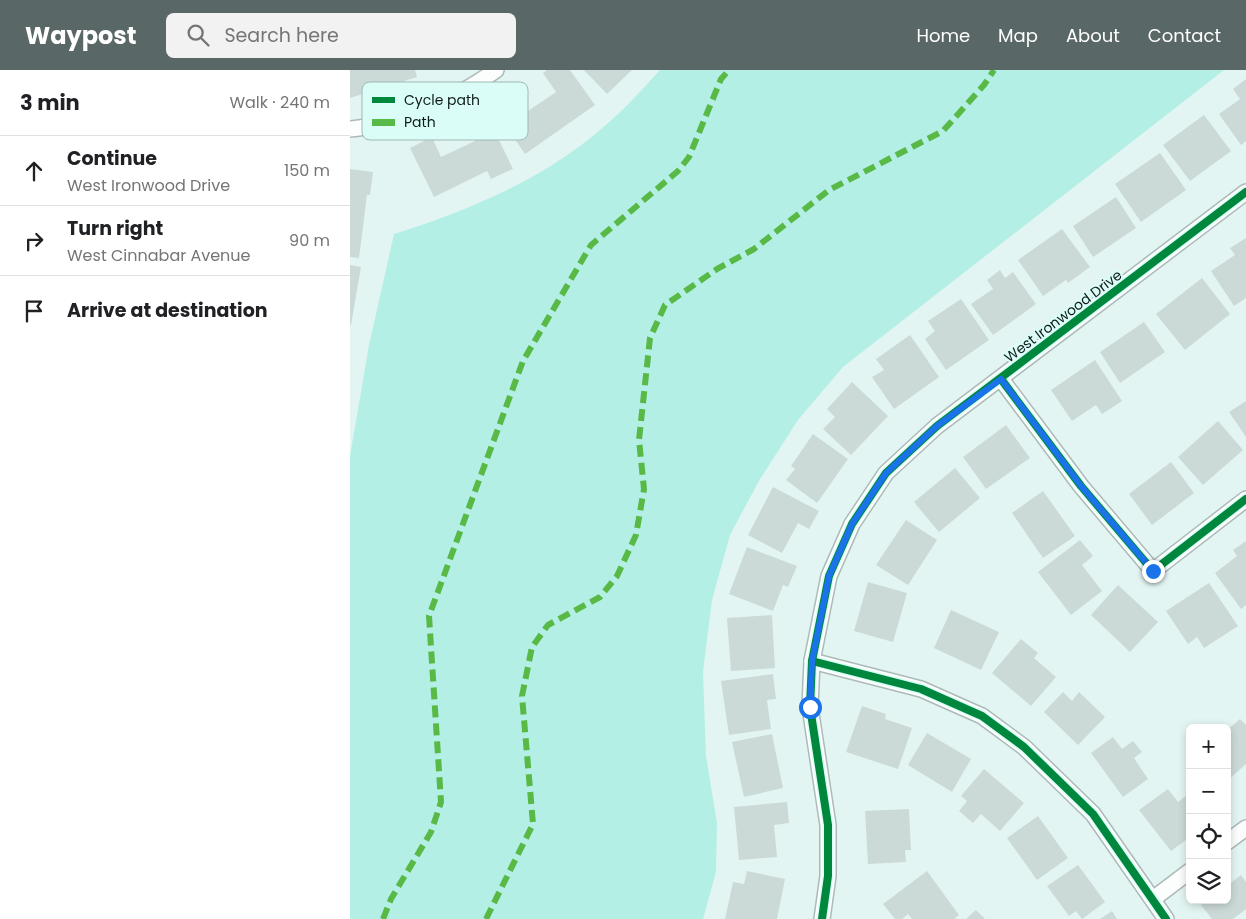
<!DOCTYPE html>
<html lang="en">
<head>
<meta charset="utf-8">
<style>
	body { margin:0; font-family:Poppins,sans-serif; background:#f2f2f2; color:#202124 }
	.controls { position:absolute; right:15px; bottom:15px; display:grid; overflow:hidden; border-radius:8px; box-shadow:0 2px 8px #0003 }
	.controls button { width:45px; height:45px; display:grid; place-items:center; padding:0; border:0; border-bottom:1px solid #e0e0e0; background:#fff; color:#202124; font:25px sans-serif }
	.stop { position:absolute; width:15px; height:15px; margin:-11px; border:4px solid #1a73e8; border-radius:50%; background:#fff }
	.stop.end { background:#1a73e8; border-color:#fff; box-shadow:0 1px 5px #0008 }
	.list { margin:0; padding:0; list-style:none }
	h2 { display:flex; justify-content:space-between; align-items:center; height:65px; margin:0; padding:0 20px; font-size:21px }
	h2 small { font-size:16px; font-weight:400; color:#757577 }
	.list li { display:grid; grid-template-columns:32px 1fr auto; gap:15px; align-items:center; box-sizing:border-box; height:70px; padding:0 20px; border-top:1px solid #e0e0e0 }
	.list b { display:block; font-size:19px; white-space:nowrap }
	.list p { margin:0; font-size:16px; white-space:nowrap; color:#757577 }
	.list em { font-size:16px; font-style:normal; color:#757577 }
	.icon { flex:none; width:28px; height:28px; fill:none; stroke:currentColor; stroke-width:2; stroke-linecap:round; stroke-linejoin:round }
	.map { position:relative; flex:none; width:896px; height:849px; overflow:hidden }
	header { display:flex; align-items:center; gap:30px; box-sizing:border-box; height:70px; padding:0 25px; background:#596766; color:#fff }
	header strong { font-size:24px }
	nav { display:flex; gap:28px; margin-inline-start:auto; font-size:18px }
	.search { width:350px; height:45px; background:#f2f2f2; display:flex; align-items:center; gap:12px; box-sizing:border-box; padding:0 18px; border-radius:8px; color:#757577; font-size:19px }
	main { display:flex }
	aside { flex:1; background:#fff }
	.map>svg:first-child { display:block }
	.green { fill:#b4efe6 }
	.building { fill:#ccdad7 }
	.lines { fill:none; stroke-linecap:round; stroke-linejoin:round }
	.street-casing { stroke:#acbab8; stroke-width:18 }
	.street { stroke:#fbfefd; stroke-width:15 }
	.quiet { stroke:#58b947; stroke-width:6; stroke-dasharray:12 6; stroke-linecap:butt }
	.cycleway-casing { stroke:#dbfdf7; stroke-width:11 }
	.cycleway { stroke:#00873e; stroke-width:8 }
	.route { stroke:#1a73e8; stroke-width:6 }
	.labels { text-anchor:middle; stroke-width:4; stroke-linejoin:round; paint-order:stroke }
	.street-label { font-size:14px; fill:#0f1b1a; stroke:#dbfdf7 }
	.key { fill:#dbfdf7; stroke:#9eb9b5; stroke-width:1 }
	.key-label { font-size:14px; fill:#0f1b1a }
</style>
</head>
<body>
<header>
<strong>Waypost</strong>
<div class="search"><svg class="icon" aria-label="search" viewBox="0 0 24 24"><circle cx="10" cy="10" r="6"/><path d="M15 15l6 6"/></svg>Search here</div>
<nav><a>Home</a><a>Map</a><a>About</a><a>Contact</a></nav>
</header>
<main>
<aside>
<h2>3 min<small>Walk · 240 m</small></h2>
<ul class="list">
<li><svg class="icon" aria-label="ahead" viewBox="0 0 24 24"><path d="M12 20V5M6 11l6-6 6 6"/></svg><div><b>Continue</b><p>West Ironwood Drive</p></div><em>150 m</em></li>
<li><svg class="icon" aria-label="right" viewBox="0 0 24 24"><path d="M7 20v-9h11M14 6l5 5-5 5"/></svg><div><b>Turn right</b><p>West Cinnabar Avenue</p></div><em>90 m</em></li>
<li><svg class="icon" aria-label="arrive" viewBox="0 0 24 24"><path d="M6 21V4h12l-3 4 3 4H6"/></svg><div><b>Arrive at destination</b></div></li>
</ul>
</aside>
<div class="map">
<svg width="896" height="849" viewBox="0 0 896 849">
	<rect width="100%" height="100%" fill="#e3f5f2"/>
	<path class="green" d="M310,0H874L493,297L448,350L410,409L380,465L362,530L353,602L356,686L367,753L366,802L353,849H0V386L19,275L44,164C126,138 204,105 268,44C283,30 296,15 310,0Z"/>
	<g class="building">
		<path d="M0,0H65L67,7L0,28Z"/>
		<path d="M197,0H220L245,35L175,84L144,39L163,25L175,43L206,22L193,3Z"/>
		<path d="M234,0H282L257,24Z"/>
		<path d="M896,9V71L891,75L869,44L890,29L883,19Z"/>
		<path d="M136,43L163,99L141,109L137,101L84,127L60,78L82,67L91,87L125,71L116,52Z"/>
		<path d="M854,45L881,81L840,111L813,75Z"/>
		<path d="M810,83L836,120L791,152L765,114Z"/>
		<path d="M0,99L23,102L20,125H17L9,188L0,187Z"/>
		<path d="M766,127L786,158L743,187L723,156Z"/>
		<path d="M712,159L740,197L718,213L716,210L693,226L668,190Z"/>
		<path d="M896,168V228L884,236L861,201L885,185L880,178Z"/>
		<path d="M0,195L11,197L1,255H0Z"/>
		<path d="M650,200L655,208L663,202L686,234L643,265L621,234L643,219L637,210Z"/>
		<path d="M852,208L880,244L835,280L806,244Z"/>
		<path d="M611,229L639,270L596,300L575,269L585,261L578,251Z"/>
		<path d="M794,252L815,282L770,313L750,282Z"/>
		<path d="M560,265L589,307L544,339L522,307L534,300L526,289Z"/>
		<path d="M745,290L772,331L752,344L746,335L722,351L701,320Z"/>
		<path d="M502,312L538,346L501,385L473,359L485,347L477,339Z"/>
		<path d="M896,331V367L879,342Z"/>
		<path d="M868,351L893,380L853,415L828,387Z"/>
		<path d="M656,355L680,388L636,419L613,387Z"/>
		<path d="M463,364L498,389L467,433L436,410L445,399L441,396Z"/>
		<path d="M821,392L844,423L802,455L779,424Z"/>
		<path d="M605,398L630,428L589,462L564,432Z"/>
		<path d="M423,417L469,441L459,459L448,453L432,483L398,465Z"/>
		<path d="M693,421L725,466L693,488L662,443Z"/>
		<path d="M556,450L587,470L558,515L526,495Z"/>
		<path d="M730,470L743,486L732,495L752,521L721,545L688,502Z"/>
		<path d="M896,471V535L891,539L865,503L887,486L883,480Z"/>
		<path d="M397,477L447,496L438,517L433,515L423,541L379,524Z"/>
		<path d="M518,512L557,523L543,572L504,561Z"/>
		<path d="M859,513L888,556L854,578L847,567L838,574L816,541Z"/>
		<path d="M768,515L808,552L780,582L741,545Z"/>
		<path d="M601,540L649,562L631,600L584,578Z"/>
		<path d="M422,545L425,598L381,601L377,548Z"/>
		<path d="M671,569L688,583L684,588L706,607L681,636L642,603Z"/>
		<path d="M423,604L426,629L417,630L421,659L379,665L371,611Z"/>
		<path d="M713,622L722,631L729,622L755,647L728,675L694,642Z"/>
		<path d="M512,636L536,644L535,649L562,658L548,699L496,682Z"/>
		<path d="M890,649L896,655V694L877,711V660Z"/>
		<path d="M577,663L621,689L602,722L558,695Z"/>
		<path d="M422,664L433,718L394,727L382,672Z"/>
		<path d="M763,667L772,679L783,671L792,682L784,688L798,709L773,727L741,683Z"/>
		<path d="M634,699L674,733L650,761L631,744L623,753L609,741L617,731L611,726Z"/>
		<path d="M818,719L828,732L837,725L840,729V767L821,781L789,740Z"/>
		<path d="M437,732L439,753L424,755L427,787L389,790L384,737Z"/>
		<path d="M559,739L561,780H555L556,792L518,794L515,741Z"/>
		<path d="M688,746L718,788L687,810L657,768Z"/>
		<path d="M728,795L755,832L732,849L726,841L719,846L697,816Z"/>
		<path d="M397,801L435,809L427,849H375L383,812L394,814Z"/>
		<path d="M577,801L609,845L604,849H562L558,844L552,849H545L533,834Z"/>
		<path d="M891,805L896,812V839L883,849H862L851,835L858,830H877V816Z"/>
		<path d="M626,840L635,849H616Z"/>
		<path d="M762,841L767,849H750Z"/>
	</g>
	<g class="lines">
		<defs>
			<g id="street">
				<path d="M0,59C48,55 108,28 146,0"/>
				<path d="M651,309L731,416L803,501L896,429"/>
				<path d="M462,591L571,619L632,646L674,677L743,744L816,849"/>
				<path d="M877,772L896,758"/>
				<path d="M803,829L840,801"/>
				<path d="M472,849L478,806V755L460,637L462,591L479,506L502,454L536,403L587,356L896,122"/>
			</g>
		</defs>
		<use href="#street" class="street-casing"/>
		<use href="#street" class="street"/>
		<g class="quiet">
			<path d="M33,849L41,829L81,762L91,732L79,546L173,291L241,175L328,101L339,87L371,9L379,0"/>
			<path d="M136,849L183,754L172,626L182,577L198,555L250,527L267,506L286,465L294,419L289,370L300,268L315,235L367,199L404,179L479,120L593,61L634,15L644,0"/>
		</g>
		<defs>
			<g id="cycleway">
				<path d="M651,309L731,416L803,501L896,429"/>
				<path d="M462,591L571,619L632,646L674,677L743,744L816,849"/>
				<path d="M472,849L478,806V755L460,637L462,591L479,506L502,454L536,403L587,356L896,122"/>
			</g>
		</defs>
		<use href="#cycleway" class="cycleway-casing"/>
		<use href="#cycleway" class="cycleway"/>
	</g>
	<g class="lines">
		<path class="route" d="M460,637L462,591L479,506L502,454L536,403L587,356L651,309L731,416L803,501"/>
	</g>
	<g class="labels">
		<g class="street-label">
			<text transform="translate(713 246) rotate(-37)" y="5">West Ironwood Drive</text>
		</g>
	</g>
	<rect x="12" y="12" width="166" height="58" rx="8" class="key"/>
	<rect x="22" y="27" width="23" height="6" fill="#00873e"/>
	<rect x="22" y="49" width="23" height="7" fill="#58b947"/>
	<g class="key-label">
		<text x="54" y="35">Cycle path</text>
		<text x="54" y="57">Path</text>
	</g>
</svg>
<div class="controls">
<button>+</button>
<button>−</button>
<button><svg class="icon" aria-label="locate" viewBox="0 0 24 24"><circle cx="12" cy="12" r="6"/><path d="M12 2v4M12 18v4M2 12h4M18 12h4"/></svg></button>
<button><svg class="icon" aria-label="layers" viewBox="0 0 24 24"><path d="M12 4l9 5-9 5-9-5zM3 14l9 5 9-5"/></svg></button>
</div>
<div class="stop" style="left:460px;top:637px"></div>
<div class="stop end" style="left:803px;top:501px"></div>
</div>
</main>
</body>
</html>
